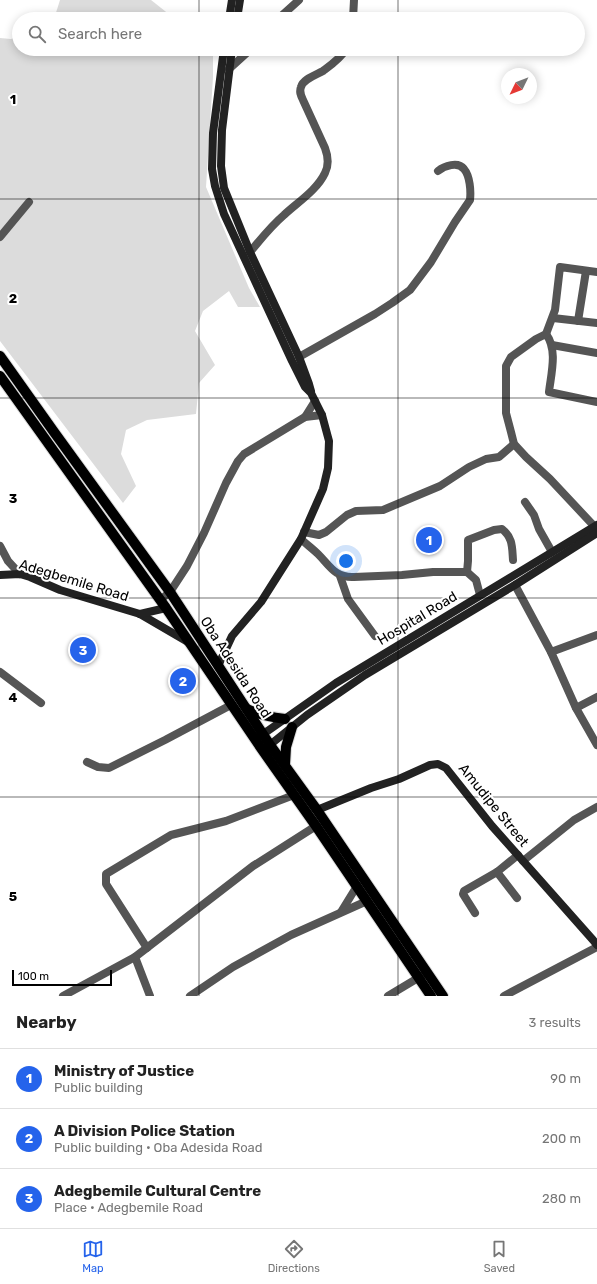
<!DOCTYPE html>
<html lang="en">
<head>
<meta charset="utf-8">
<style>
	body { margin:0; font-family:Rubik,sans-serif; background:#f6f6f6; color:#222 }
	.compass { position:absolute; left:501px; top:68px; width:36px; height:36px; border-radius:50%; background:#fff; box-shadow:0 2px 10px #0003; rotate:227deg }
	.scale { position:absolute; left:12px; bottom:10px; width:100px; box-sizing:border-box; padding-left:4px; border:2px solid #000; border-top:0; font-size:11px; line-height:14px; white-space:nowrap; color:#000; -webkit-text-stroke:3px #fff; paint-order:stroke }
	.you { position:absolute; left:346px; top:561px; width:14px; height:14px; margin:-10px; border:3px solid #fff; border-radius:50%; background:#1a73e8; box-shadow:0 0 0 6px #1a73e833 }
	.badge { display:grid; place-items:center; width:26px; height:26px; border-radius:50%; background:#2563eb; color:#fff; font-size:13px; font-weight:700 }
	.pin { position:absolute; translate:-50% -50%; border:2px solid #fff; box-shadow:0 1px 4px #0006 }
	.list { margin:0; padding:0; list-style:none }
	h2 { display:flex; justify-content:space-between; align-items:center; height:52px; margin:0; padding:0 16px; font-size:17px }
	h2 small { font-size:13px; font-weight:400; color:#767676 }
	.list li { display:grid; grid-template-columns:26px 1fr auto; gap:12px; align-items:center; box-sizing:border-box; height:60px; padding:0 16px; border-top:1px solid #e0e0e0 }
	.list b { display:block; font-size:15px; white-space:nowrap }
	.list p { margin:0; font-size:13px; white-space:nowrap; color:#767676 }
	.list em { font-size:13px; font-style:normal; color:#767676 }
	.icon { flex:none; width:22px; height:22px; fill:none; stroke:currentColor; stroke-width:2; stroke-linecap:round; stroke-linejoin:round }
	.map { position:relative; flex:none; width:597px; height:996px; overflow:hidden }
	.search { position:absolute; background:#fff; box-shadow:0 2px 10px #0003; left:12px; right:12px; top:12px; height:44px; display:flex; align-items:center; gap:10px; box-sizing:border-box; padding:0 14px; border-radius:22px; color:#767676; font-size:15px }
	.sheet { height:232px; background:#fff }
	nav { display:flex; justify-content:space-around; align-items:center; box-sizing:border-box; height:56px; border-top:1px solid #e0e0e0; background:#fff; font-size:11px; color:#767676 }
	nav a { display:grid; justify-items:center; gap:2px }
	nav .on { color:#2563eb }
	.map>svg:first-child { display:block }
	.green { fill:#dcdcdc }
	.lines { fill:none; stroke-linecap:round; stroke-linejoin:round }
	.primary-casing { stroke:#dbdbdb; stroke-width:12 }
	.street { stroke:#555; stroke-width:8 }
	.secondary { stroke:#222; stroke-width:8 }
	.primary { stroke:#000; stroke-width:10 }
	.grid { fill:none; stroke:#000; stroke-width:1; stroke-opacity:0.55 }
	.labels { text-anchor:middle; stroke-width:4; stroke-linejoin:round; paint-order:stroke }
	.street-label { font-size:14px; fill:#000; stroke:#fff }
	.grid-label { font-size:13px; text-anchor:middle; font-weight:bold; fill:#000; stroke:#fff; stroke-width:4; stroke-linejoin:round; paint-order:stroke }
</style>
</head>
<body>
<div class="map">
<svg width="597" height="996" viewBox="0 0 597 996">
	<rect width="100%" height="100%" fill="#fff"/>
	<g class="green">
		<path d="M60,0H151L175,19H54Z"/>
		<path d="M19,36V49H213V77L206,187L249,288L260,307H238L229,291L203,311L195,331L215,365L199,383L196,414L147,420L126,430L121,454L136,486L123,503L0,341V38L11,39Z"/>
	</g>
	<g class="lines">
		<defs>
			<g id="primary">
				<path d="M0,356L54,432L170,592L270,745L317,810L443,996"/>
				<path d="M0,376L166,608L263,751L316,826L431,996"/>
				<path d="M247,709C259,715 271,717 285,719"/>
				<path d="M285,765L286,747L292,727"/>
			</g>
		</defs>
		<use href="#primary" class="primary-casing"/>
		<g class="street">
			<path d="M278,19L299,0"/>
			<path d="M353,19L354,0"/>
			<path d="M229,69L251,49"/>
			<path d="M0,237L29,202"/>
			<path d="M250,252C261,239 271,226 284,215C298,202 317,190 325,173C329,165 328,156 325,148L303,100C301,96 299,92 301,87C303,79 316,75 323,71C331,65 341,58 346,49"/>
			<path d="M553,318L597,323"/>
			<path d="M578,321L586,271"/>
			<path d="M546,334C558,350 551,374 549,392L597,402"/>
			<path d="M552,345L597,353"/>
			<path d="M299,357L375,314L392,303L410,290L431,262L455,222L470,200C471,191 470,176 464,169C458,161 444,166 438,171"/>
			<path d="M305,417L315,401"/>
			<path d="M525,502L534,515L539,529L552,552"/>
			<path d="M594,526L550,479L526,457L514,444L511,432L506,413V366L511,357L536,339L546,334L555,310L560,267L597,272"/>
			<path d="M304,532L319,535L326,532L347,515L356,511L383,510L440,486L469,467L486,459L499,457L514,444"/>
			<path d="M301,539C306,544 312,548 318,554C330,566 335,578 354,577L402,575L433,572H467L476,580L480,595"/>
			<path d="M0,546L8,561L20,574"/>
			<path d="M467,572L468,561V540L494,530L502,529C513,538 512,547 513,560"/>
			<path d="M340,576L348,599L375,636"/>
			<path d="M515,585L551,652L576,708L597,745"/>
			<path d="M160,600L170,592L187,566L204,533L226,483L238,461L244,454L305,417L322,415"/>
			<path d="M551,652L597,635"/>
			<path d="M0,672L41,703"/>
			<path d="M576,708L597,697"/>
			<path d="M87,762L98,767L109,768L165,740L231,705"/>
			<path d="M523,861L574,820L597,807"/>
			<path d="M497,872L517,898"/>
			<path d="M341,912L357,886"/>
			<path d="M475,913L463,894L464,891L497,872L518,855"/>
			<path d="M147,948L106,884V874L171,835L226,821L294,795"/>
			<path d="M63,996L135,957"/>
			<path d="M150,996L135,957L253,866L316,826"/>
			<path d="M190,996L233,967L291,935L367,901"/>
			<path d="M388,996L423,975"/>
			<path d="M504,996L597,947"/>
		</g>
		<g class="secondary">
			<path d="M229,19L232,0"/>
			<path d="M237,19L240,0"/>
			<path d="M232,49L222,130L221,166L224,188L250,252L299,357L309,384L311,391"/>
			<path d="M0,575L20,574L30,577L60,590L140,614L188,642"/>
			<path d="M140,614L166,608"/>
			<path d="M218,666L232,636L261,602L301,539L323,489L328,468L329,441L322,415L311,393L305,387L292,361L224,214L215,186L212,169L213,133L224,49"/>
			<path d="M259,737L336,683L597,525"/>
			<path d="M266,748L307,715L365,675L515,585L597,533"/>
			<path d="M317,810L371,788L399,779L430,765L438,764L446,768L492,826L593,940L597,945"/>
		</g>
		<use href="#primary" class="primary"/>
	</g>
	<path class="grid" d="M199,0V19M398,0V19M199,49V996M398,49V996M0,199H597M0,398H597M0,598H597M0,797H597"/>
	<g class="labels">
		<g class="street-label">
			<text transform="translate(74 580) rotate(17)" y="5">Adegbemile Road</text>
			<text transform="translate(417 618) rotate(-31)" y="5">Hospital Road</text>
			<text transform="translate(236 667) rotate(57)" y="5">Oba Adesida Road</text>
			<text transform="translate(494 805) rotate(51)" y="5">Amudipe Street</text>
		</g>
	</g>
	<g class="grid-label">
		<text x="13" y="104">1</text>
		<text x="13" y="303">2</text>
		<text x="13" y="503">3</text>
		<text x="13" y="702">4</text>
		<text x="13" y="901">5</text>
	</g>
</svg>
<svg class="compass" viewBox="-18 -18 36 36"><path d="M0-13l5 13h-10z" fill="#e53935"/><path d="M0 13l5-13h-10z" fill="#767676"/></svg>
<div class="scale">100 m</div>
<div class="you"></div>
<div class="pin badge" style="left:429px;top:540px">1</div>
<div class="pin badge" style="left:183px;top:681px">2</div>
<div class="pin badge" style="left:83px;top:650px">3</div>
<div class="search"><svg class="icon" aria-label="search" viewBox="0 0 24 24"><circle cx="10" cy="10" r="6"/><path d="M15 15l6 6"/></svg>Search here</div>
</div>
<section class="sheet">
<h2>Nearby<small>3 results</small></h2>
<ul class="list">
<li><span class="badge">1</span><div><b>Ministry of Justice</b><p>Public building</p></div><em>90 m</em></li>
<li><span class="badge">2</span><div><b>A Division Police Station</b><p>Public building · Oba Adesida Road</p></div><em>200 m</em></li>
<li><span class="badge">3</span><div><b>Adegbemile Cultural Centre</b><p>Place · Adegbemile Road</p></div><em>280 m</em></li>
</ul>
</section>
<nav>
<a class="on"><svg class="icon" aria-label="map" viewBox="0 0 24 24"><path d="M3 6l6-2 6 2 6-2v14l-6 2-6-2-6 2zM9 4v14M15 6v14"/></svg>Map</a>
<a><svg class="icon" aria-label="directions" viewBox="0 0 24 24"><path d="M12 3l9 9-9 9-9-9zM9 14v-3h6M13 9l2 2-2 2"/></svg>Directions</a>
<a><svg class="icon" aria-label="saved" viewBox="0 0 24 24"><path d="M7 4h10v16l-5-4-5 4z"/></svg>Saved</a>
</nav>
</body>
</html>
